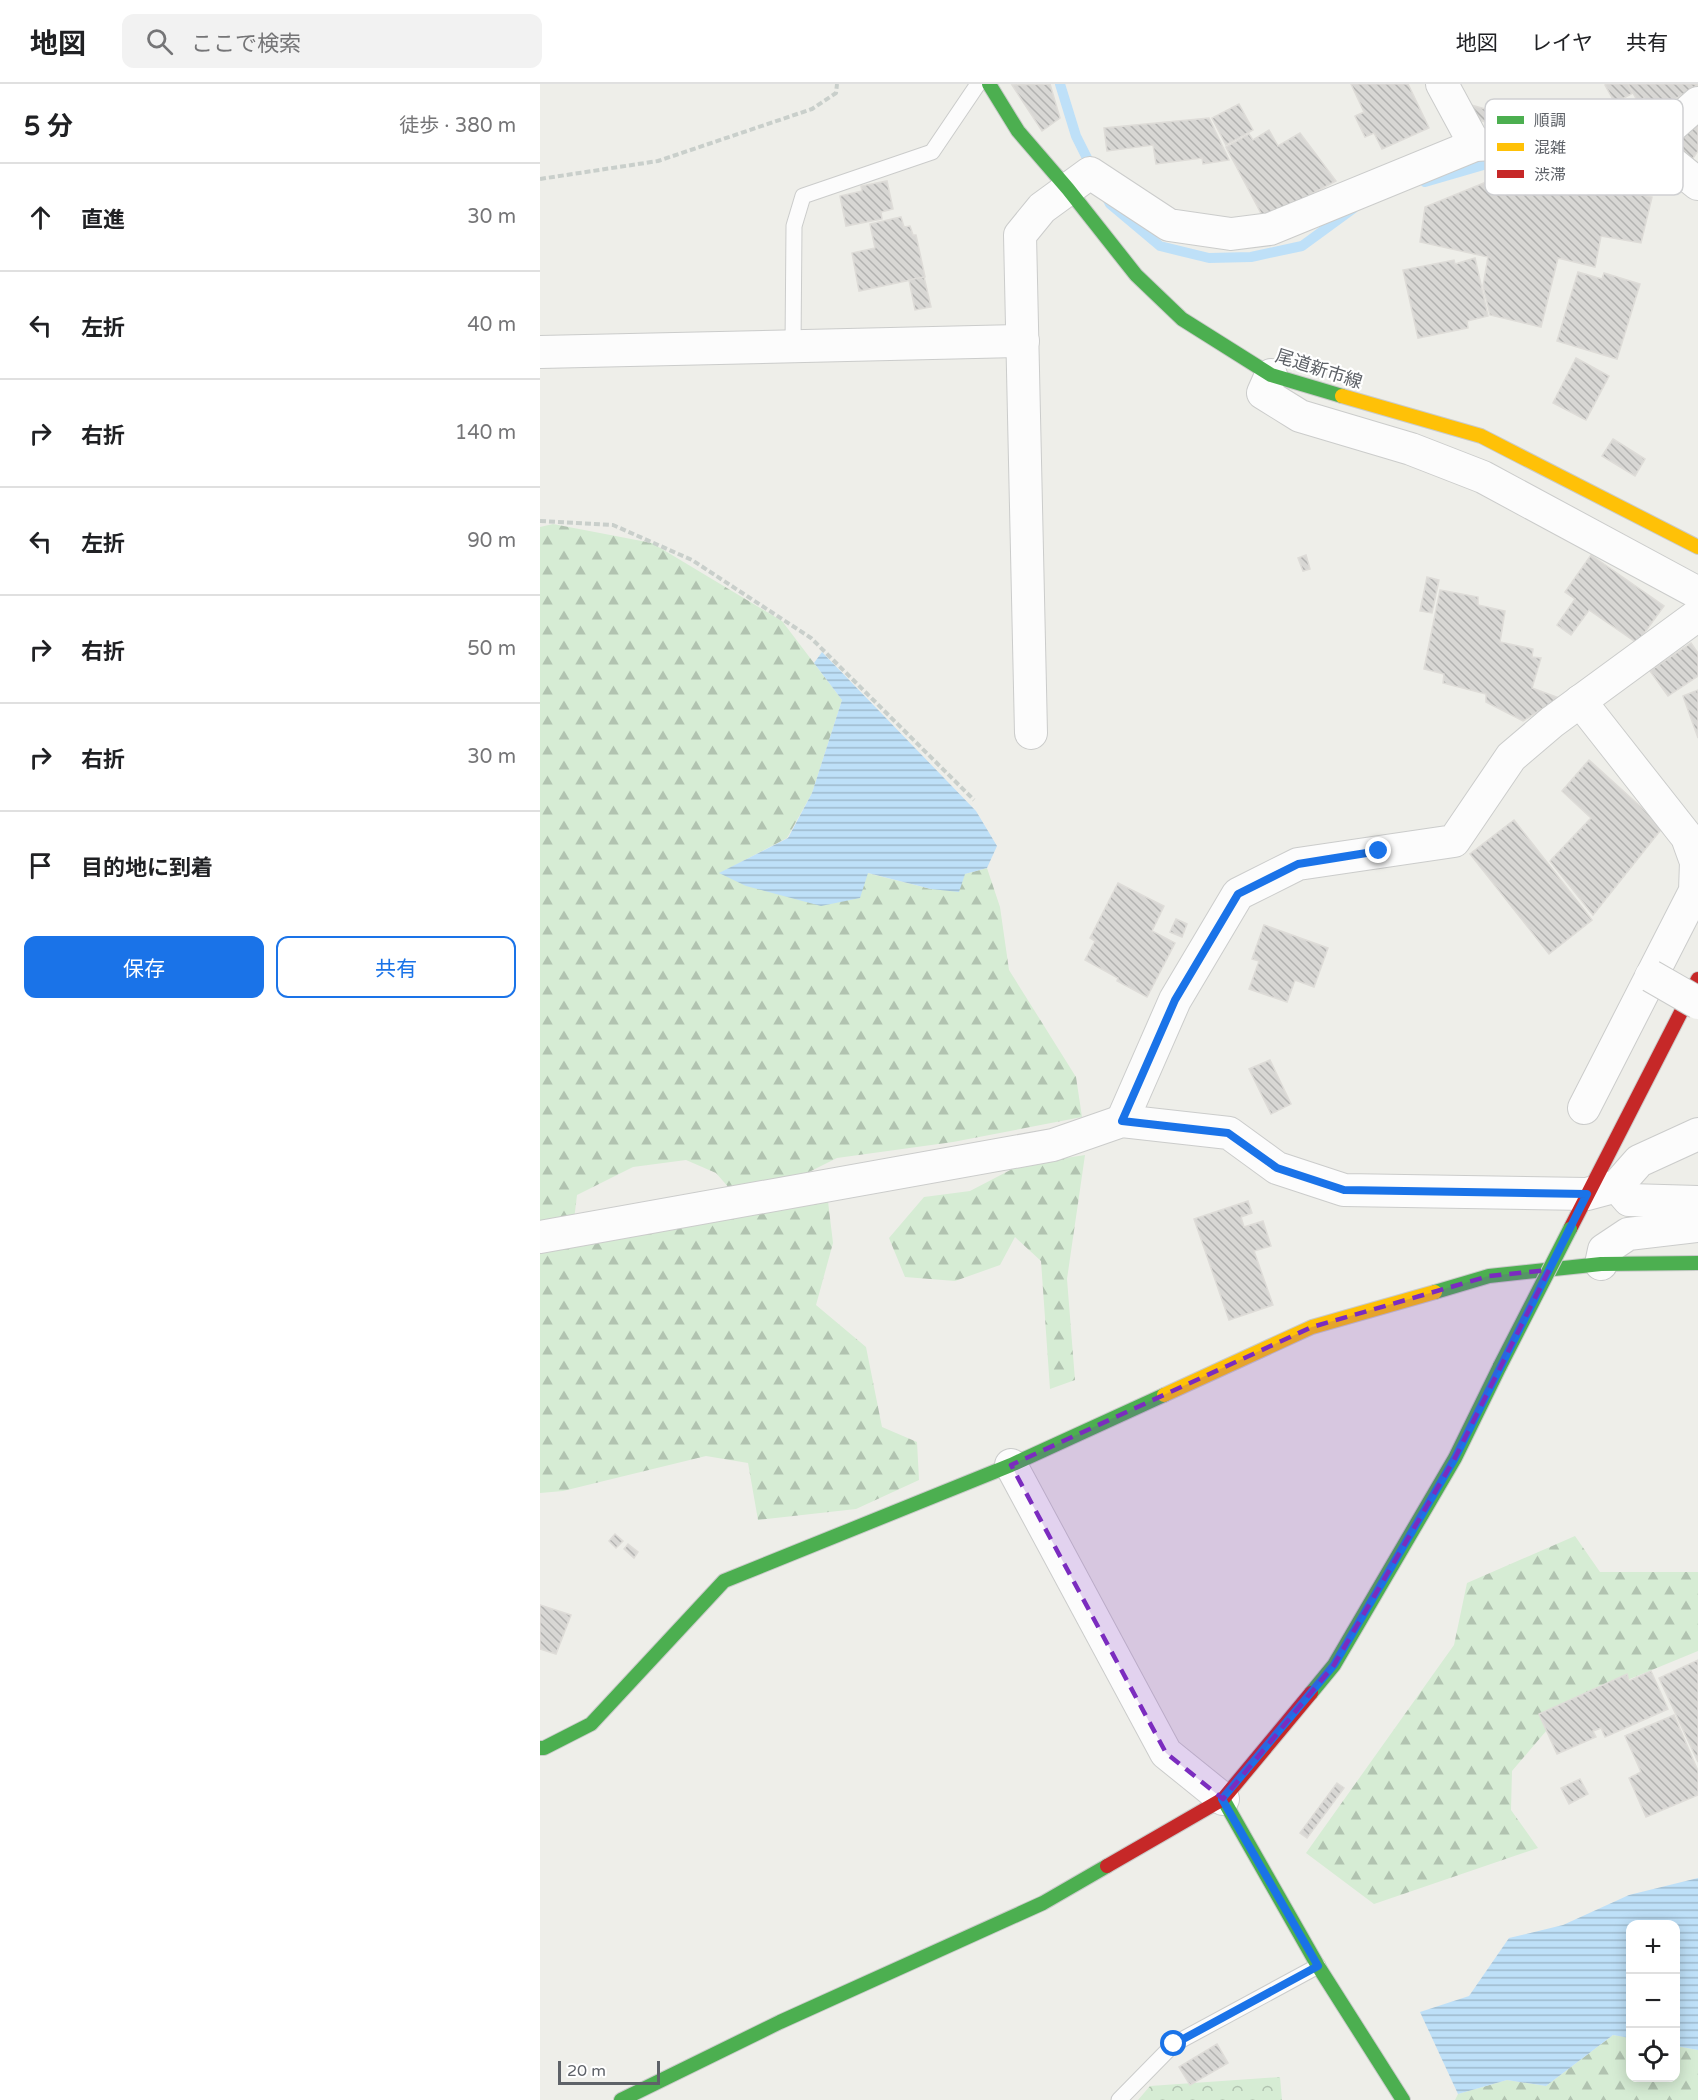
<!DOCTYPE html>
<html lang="ja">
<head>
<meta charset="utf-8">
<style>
	body { margin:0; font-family:"Varela Round","Noto Sans JP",sans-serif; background:#f2f2f2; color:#202124 }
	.controls { position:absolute; right:18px; bottom:18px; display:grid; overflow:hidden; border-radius:12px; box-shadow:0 3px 15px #0003 }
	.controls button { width:54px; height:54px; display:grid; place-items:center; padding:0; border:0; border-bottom:2px solid #e0e0e0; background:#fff; color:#202124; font:30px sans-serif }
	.scale { position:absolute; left:18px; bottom:15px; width:102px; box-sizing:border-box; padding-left:6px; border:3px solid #5e6268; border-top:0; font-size:16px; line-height:21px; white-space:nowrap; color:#5e6268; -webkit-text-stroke:4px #fff; paint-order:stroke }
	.stop { position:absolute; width:18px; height:18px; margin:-14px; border:4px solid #1a73e8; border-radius:50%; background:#fff }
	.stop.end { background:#1a73e8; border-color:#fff; box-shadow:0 2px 6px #0008 }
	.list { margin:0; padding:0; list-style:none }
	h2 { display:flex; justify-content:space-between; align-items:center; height:78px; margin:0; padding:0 24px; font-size:26px }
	h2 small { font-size:20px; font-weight:400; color:#757577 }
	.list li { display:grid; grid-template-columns:39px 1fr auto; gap:18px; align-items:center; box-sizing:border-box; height:108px; padding:0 24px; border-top:2px solid #e0e0e0 }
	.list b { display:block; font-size:22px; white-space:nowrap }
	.list em { font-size:20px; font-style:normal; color:#757577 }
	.actions { display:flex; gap:12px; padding:18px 24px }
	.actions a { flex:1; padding:14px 0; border:2px solid #1a73e8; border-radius:12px; text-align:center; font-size:21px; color:#1a73e8 }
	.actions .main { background:#1a73e8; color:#fff }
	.icon { flex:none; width:33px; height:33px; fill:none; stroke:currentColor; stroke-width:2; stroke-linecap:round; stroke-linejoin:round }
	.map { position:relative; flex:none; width:1158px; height:2016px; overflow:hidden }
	header { display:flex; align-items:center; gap:36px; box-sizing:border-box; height:84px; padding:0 30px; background:#fff; border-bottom:2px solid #e0e0e0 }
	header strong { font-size:28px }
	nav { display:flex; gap:33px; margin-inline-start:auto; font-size:21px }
	.search { width:420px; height:54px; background:#f2f2f2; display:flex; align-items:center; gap:15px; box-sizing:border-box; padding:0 21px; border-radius:12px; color:#757577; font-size:22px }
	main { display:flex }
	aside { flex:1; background:#fff }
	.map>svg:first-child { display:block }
	.forest { fill:url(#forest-firs) }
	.park { fill:url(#park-crowns) }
	.water { fill:url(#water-rules) }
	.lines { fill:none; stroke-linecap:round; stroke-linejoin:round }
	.stream { stroke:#bee0f8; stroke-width:10 }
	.building { fill:url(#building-back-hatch); stroke:#dedcd8; stroke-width:1.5 }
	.lane-casing { stroke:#cbcccb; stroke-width:17 }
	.street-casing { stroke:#cbcccb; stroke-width:34 }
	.fast-casing { stroke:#cacbca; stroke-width:16 }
	.slow-casing { stroke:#cacbca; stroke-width:16 }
	.jam-casing { stroke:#cacbca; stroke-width:16 }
	.path { stroke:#c9cfcb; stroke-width:4; stroke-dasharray:6 3; stroke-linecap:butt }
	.lane { stroke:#fcfcfc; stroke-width:15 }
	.street { stroke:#fcfcfc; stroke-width:32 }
	.fast { stroke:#4caf50; stroke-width:14 }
	.slow { stroke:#ffc107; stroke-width:14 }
	.jam { stroke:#c62828; stroke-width:14 }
	.street-bridge-casing { stroke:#cbcccb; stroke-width:34; stroke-linecap:butt }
	.fast-bridge-casing { stroke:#cacbca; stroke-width:16; stroke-linecap:butt }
	.street-bridge { stroke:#fcfcfc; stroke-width:32 }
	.fast-bridge { stroke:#4caf50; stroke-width:14 }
	.route { stroke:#1a73e8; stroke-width:8 }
	.marked { fill:#7b2cbf; fill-opacity:0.2; stroke:#7b2cbf; stroke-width:4.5; stroke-dasharray:12 8; stroke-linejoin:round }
	.labels { text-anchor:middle; stroke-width:4.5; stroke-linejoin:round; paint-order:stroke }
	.street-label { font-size:18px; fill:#5e6268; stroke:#fff }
	.key { fill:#fff; stroke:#cfd0d2; stroke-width:1.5 }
	.key-label { font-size:16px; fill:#5e6268 }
</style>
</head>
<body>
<header>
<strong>地図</strong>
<div class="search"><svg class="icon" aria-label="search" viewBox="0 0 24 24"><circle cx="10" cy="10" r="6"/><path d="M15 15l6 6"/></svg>ここで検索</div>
<nav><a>地図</a><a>レイヤ</a><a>共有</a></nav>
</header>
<main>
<aside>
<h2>5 分<small>徒歩 · 380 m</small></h2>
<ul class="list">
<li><svg class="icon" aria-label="ahead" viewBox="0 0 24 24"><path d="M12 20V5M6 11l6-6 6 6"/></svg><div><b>直進</b></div><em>30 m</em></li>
<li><svg class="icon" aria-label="left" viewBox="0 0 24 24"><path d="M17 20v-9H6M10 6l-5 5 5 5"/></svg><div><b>左折</b></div><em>40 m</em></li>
<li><svg class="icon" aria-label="right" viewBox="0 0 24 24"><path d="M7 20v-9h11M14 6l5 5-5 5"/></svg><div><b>右折</b></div><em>140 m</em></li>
<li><svg class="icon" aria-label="left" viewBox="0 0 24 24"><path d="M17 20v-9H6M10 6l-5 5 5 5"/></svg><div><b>左折</b></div><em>90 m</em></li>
<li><svg class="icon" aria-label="right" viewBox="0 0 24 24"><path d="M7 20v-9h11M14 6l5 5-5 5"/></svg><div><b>右折</b></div><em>50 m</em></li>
<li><svg class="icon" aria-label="right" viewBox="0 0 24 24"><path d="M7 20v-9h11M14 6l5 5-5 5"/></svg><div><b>右折</b></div><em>30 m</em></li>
<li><svg class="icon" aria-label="arrive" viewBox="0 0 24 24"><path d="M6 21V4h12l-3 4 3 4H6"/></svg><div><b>目的地に到着</b></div></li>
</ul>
<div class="actions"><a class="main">保存</a><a>共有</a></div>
</aside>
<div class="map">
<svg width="1158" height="2016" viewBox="0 0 1158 2016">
	<defs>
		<pattern id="forest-firs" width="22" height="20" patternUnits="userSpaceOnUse" patternTransform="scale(1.5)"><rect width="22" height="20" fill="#d6ecd4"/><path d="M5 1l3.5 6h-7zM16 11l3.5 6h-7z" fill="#b1c3b0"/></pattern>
		<pattern id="park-crowns" width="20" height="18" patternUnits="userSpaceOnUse" patternTransform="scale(1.5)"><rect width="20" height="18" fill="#d6ecd4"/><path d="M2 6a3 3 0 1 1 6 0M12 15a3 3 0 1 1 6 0" fill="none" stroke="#b1c3b0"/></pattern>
		<pattern id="water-rules" width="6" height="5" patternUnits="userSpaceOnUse" patternTransform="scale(1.5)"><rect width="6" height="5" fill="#bee0f8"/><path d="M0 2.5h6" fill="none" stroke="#9eb9cd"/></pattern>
		<pattern id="building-back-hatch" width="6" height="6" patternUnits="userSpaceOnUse" patternTransform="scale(1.5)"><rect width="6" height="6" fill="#d8d7d4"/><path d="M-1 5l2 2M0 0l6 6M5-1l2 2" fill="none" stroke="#b2b2b0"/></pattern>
	</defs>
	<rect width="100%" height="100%" fill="#eeeee9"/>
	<g class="forest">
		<path d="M13,440L112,459L242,537L302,616L272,709L247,754L180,789H327L391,805L425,790L447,784L460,823L469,886L536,993L542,1033L413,1058L297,1074L261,1092L190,1105L176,1089L146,1076L93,1083L37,1111L34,1136L64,1150L140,1144L182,1137L193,1118L287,1109L293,1159L276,1221L326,1263L342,1343L377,1358L379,1396L316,1425L218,1436L208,1379L166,1372L23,1407L0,1409V443Z"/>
		<path d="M545,1071L527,1195L535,1296L510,1305L501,1177L475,1153L460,1181L415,1197L365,1193L349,1154L384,1113L430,1107L480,1081Z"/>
		<path d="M1035,1452L1060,1488H1158V1567L1029,1620L972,1687L971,1726L998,1764L834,1820L766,1769L914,1561L927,1499Z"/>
		<path d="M1073,1951L1090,1954V1994H1136V1962L1158,1966V2016H915L918,2010L967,1996L1006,2002Z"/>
	</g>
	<path class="park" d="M740,1993L742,2016H598L610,2002Z"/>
	<g class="water">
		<path d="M282,568L436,727L457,762L447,784L425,790L419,808L391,805L328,789L320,814L281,822L206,802L179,789L248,754L272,709L302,616L274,579Z"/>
		<path d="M1158,1794V1966L1136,1962V1840H1090V1954L1073,1951L1006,2002L967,1996L918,2010L880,1928L929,1912L969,1854L1023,1841L1089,1811Z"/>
	</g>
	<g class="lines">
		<g class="stream">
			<path d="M520,0L536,52L553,86"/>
			<path d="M1072,71L1130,93"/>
			<path d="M885,98L971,73"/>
			<path d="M567,114L570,120L620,162L669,174L711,173L762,162L814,124"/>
		</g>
	</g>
	<g class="building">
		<path d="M510,0L520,34L502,47L472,1Z"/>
		<path d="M811,0H868L889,44L842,65L834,49L825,53L815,32L824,28Z"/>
		<path d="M1067,0H1088L1093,9L1075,19L1065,1Z"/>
		<path d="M1088,0H1158V1L1113,29L1104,14L1098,18Z"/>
		<path d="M924,19L949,26L946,38L931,34Z"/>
		<path d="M699,20L713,46L686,61L672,34Z"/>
		<path d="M1158,25V67L1151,77L1120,60Z"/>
		<path d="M669,34L689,76L663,80L662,74L616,80L613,61L567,67L564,44Z"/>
		<path d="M729,46L738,62L760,49L796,97L724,135L686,63L709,50L713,56Z"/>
		<path d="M1014,90L1064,93L1062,104L1112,113L1101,159L1061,152L1055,183L1018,174L1001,243L950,231L943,202L948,173L880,158L885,123L951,96L1013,93Z"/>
		<path d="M347,97L353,125L341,128L342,135L306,142L300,112L322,107L321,102Z"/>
		<path d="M361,133L364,143L370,142L373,151H376L385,193L319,207L312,169L335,164L330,140Z"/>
		<path d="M935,174L948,232L927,237L928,244L878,254L863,186L914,176L915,180Z"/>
		<path d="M1038,188L1062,195L1064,189L1100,200L1077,275L1017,257Z"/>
		<path d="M384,193L391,223L375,226L369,196Z"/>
		<path d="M1036,274L1069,292L1046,336L1013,319Z"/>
		<path d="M1073,355L1105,375L1095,392L1062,372Z"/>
		<path d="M766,471L770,485L763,487L758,474Z"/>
		<path d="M1051,471L1124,522L1097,559L1049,526L1031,551L1017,541L1035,515L1025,508Z"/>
		<path d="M887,493L899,496L892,529L880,527Z"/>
		<path d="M900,506L938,513V521L965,527L960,558L993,565L992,573L1001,574L992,604L1019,614L983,637L946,618V610L903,599L904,590L884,585Z"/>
		<path d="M1151,559L1158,569V592L1128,612L1110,587Z"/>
		<path d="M1158,606V654L1143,612Z"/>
		<path d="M1049,676L1123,743L1053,831L1010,777L1051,734L1022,707Z"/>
		<path d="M974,736L1052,836L1009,870L930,770Z"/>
		<path d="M578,799L624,822L612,847L635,859L607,913L577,897L578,894L545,876L555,857L550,854Z"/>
		<path d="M636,835L647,840L642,853L630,848Z"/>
		<path d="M724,841L788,864L774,903L755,896L747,918L709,905L719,877L712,875Z"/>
		<path d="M730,976L751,1020L731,1030L709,985Z"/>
		<path d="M708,1117L712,1129L701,1133L704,1143L723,1137L731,1162L714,1167L733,1221L689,1236L654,1135Z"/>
		<path d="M75,1450L83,1457L76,1464L69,1457Z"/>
		<path d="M88,1460L98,1468L94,1474L84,1465Z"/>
		<path d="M0,1521L31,1531L16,1570L0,1565Z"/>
		<path d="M1158,1576V1678L1119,1594Z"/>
		<path d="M1111,1587L1128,1625L1065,1653L1061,1644L1053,1647L1056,1653L1017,1670L999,1630L1087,1590L1089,1597Z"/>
		<path d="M1134,1631L1158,1687V1711L1106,1733L1089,1694L1101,1688L1085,1652Z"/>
		<path d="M1040,1695L1048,1710L1029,1720L1021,1704Z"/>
		<path d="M797,1699L804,1704L767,1754L760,1749Z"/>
		<path d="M677,1960L688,1979L650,2001L639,1983Z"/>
	</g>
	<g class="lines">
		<defs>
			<g id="lane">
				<path d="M253,263L254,142L263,112L392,68L438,0"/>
				<path d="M579,2016L634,1960L778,1882"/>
			</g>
			<g id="street">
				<path d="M902,0L935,61"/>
				<path d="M1107,64L1158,19"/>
				<path d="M0,268L483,257"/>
				<path d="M731,291L723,309L760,332L871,365L943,393L1158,509"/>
				<path d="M1040,617L1147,753L1156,778L1155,807L1044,1024"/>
				<path d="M491,649L480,151L502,124L550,89L629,141L691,150L730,145L935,61L1031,56L1098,60L1126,74L1158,100"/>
				<path d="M582,1037L635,916L698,810L758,780L914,757L971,673L1012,638L1158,531"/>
				<path d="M1077,1102L1089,1116L1158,1118"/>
				<path d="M0,1153L513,1061L582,1037L689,1049L737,1084L804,1106L1047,1110L1077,1102L1099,1077L1158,1050"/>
				<path d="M1061,1180L1064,1166L1088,1150L1158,1142"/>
				<path d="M471,1381L626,1669L683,1715"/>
			</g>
			<g id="fast">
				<path d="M449,0L478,47L528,105L596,191L642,235L731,291L802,312"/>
				<path d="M895,1208L949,1192L1061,1180L1158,1179"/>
				<path d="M771,1609L794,1581L915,1374L960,1282"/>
				<path d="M0,1664H4L51,1640L184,1497L471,1381L624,1311"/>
				<path d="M683,1715L778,1882L863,2016"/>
				<path d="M81,2016L240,1938L503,1819L567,1782"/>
			</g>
			<g id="slow">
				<path d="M802,312L941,352L1158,463"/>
				<path d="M624,1311L772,1243L895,1208"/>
			</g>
			<g id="jam">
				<path d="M1030,1145L1158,895"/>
				<path d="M567,1782L683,1715L771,1609"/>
			</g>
		</defs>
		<use href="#lane" class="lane-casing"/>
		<use href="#street" class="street-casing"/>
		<use href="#fast" class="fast-casing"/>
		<use href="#slow" class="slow-casing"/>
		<use href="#jam" class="jam-casing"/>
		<g class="path">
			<path d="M0,95L118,77L272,25L296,9L297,0"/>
			<path d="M0,437L73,441L152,476L271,554L434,716"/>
		</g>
		<use href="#lane" class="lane"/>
		<use href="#street" class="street"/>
		<use href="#fast" class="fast"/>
		<use href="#slow" class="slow"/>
		<use href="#jam" class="jam"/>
		<defs>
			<path id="street-bridge" d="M1111,892L1158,919"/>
			<path id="fast-bridge" d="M960,1282L1030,1145"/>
		</defs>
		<use href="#street-bridge" class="street-bridge-casing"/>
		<use href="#fast-bridge" class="fast-bridge-casing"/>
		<use href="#street-bridge" class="street-bridge"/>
		<use href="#fast-bridge" class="fast-bridge"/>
	</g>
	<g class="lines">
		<path class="route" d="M634,1960L778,1882L682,1715L794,1581L915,1374L1047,1110L804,1106L737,1084L688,1049L582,1037L635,916L698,810L758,780L839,767"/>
	</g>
	<path class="marked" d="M1009,1186L915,1374L794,1581L683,1715L626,1669L471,1381L772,1243L949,1192Z"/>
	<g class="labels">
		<g class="street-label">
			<text transform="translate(779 285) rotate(18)" y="6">尾道新市線</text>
		</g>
	</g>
	<rect x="945" y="15" width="198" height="96" rx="9" class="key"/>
	<rect x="957" y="32" width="27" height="8" fill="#4caf50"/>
	<rect x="957" y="59" width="27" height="8" fill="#ffc107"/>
	<rect x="957" y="86" width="27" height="8" fill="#c62828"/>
	<g class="key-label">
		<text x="994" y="42">順調</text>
		<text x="994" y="69">混雑</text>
		<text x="994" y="96">渋滞</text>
	</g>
</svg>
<div class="controls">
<button>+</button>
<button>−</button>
<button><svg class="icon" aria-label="locate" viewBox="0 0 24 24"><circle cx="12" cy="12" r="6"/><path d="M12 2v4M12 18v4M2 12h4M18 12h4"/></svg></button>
</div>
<div class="scale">20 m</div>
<div class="stop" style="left:634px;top:1960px"></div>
<div class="stop end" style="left:839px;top:767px"></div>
</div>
</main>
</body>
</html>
